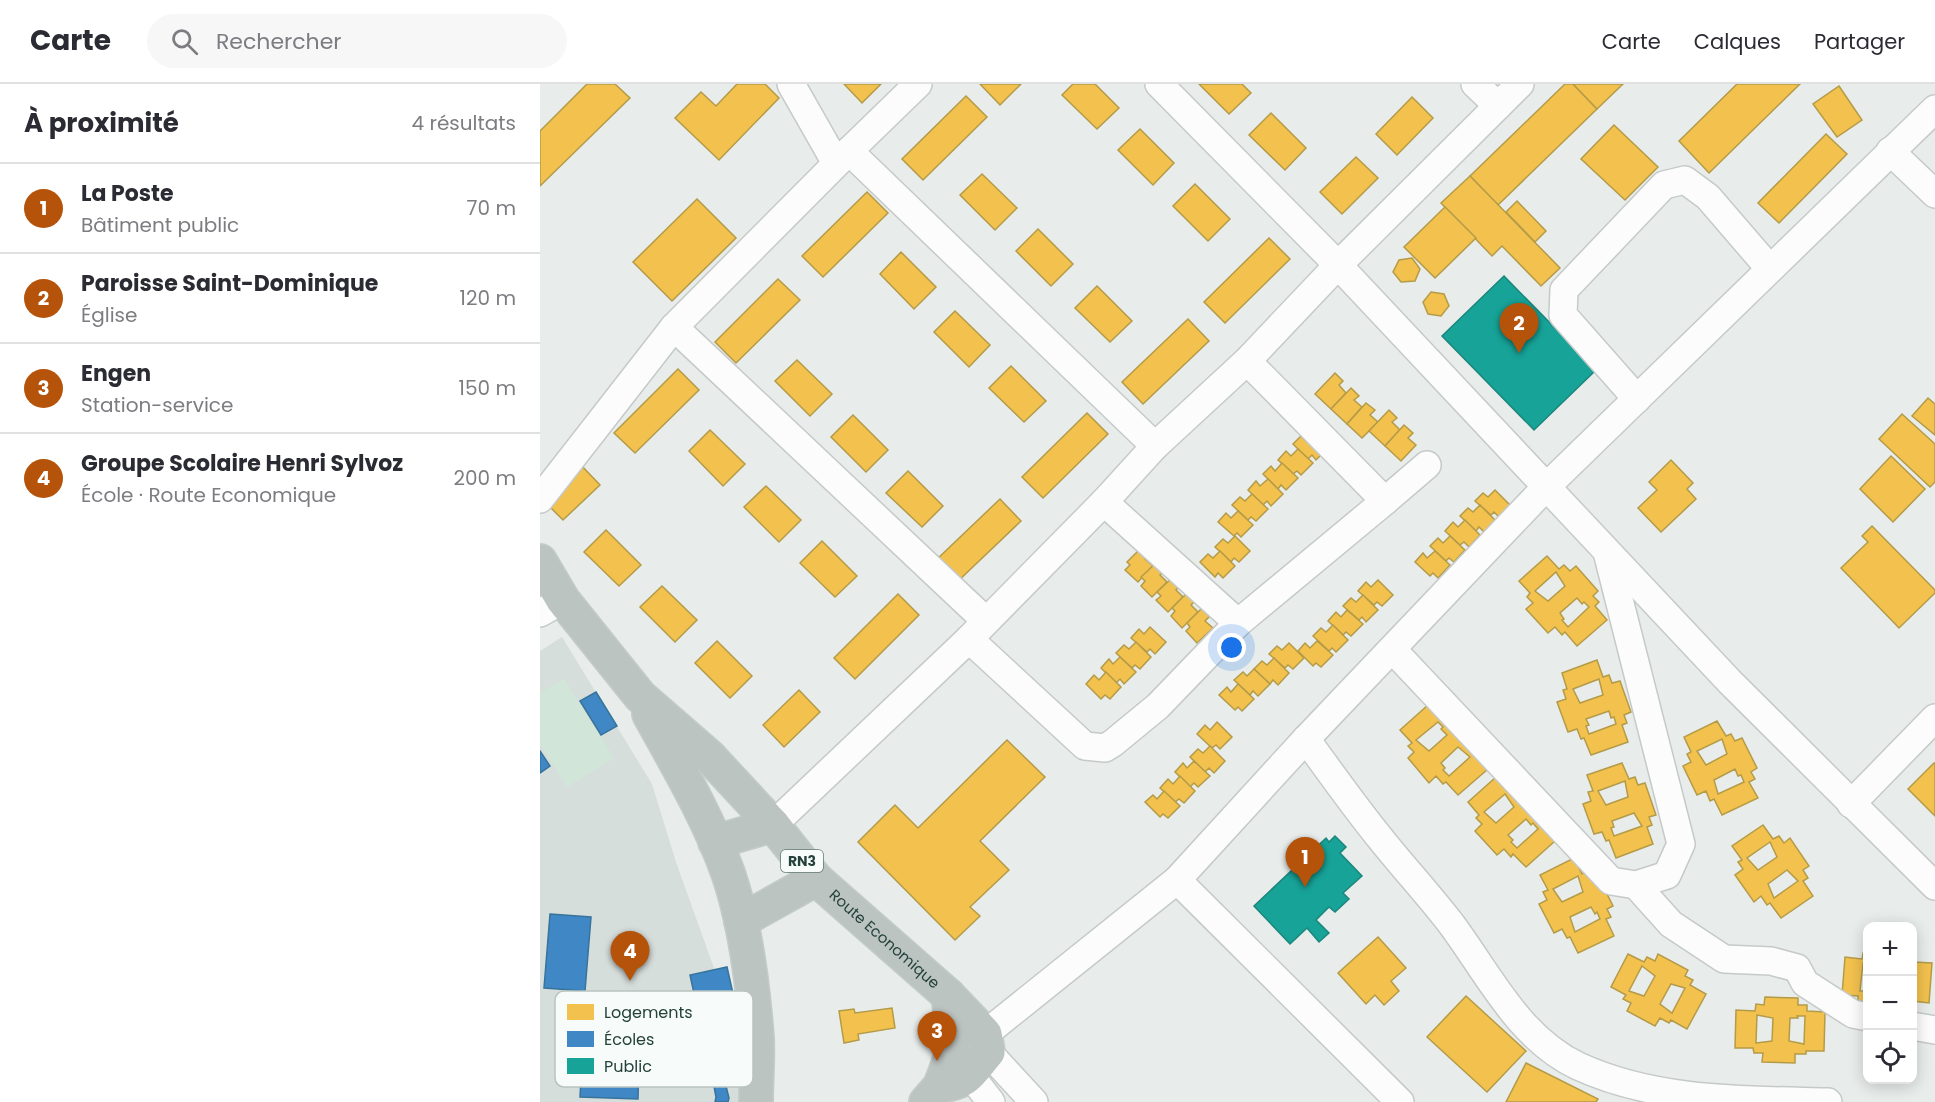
<!DOCTYPE html>
<html lang="fr">
<head>
<meta charset="utf-8">
<style>
	body { margin:0; font-family:Poppins,sans-serif; background:#f7f7f7; color:#2b2b33 }
	.controls { position:absolute; right:18px; bottom:18px; display:grid; overflow:hidden; border-radius:12px; box-shadow:0 3px 15px #0003 }
	.controls button { width:54px; height:54px; display:grid; place-items:center; padding:0; border:0; border-bottom:2px solid #e1e1e2; background:#fff; color:#2b2b33; font:30px sans-serif }
	.you { position:absolute; left:692px; top:564px; width:21px; height:21px; margin:-15px; border:4px solid #fff; border-radius:50%; background:#1a73e8; box-shadow:0 0 0 9px #1a73e833 }
	.badge { display:grid; place-items:center; width:39px; height:39px; border-radius:50%; background:#b45309; color:#fff; font-size:20px; font-weight:700 }
	.pin { position:absolute; translate:-50% -50px; filter:drop-shadow(0 2px 3px #0008) }
	.pin::after { content:''; position:absolute; top:32px; width:21px; height:18px; background:inherit; clip-path:polygon(0 0,100% 0,50% 100%) }
	.list { margin:0; padding:0; list-style:none }
	h2 { display:flex; justify-content:space-between; align-items:center; height:78px; margin:0; padding:0 24px; font-size:26px }
	h2 small { font-size:20px; font-weight:400; color:#7c7c81 }
	.list li { display:grid; grid-template-columns:39px 1fr auto; gap:18px; align-items:center; box-sizing:border-box; height:90px; padding:0 24px; border-top:2px solid #e1e1e2 }
	.list b { display:block; font-size:22px; white-space:nowrap }
	.list p { margin:0; font-size:20px; white-space:nowrap; color:#7c7c81 }
	.list em { font-size:20px; font-style:normal; color:#7c7c81 }
	.icon { flex:none; width:33px; height:33px; fill:none; stroke:currentColor; stroke-width:2; stroke-linecap:round; stroke-linejoin:round }
	.map { position:relative; flex:none; width:1395px; height:1018px; overflow:hidden }
	header { display:flex; align-items:center; gap:36px; box-sizing:border-box; height:84px; padding:0 30px; background:#fff; border-bottom:2px solid #e1e1e2 }
	header strong { font-size:28px }
	nav { display:flex; gap:33px; margin-inline-start:auto; font-size:21px }
	.search { width:420px; height:54px; background:#f7f7f7; display:flex; align-items:center; gap:15px; box-sizing:border-box; padding:0 21px; border-radius:33px; color:#7c7c81; font-size:22px }
	main { display:flex }
	aside { flex:1; background:#fff }
	.map>svg:first-child { display:block }
	.built { fill:#d6dedb }
	.green { fill:#d1e6d8 }
	.homes { fill:#f2c14e; stroke:#b49b48; stroke-width:1.5; fill-rule:evenodd }
	.schools { fill:#3f88c5; stroke:#37739b; stroke-width:1.5 }
	.public { fill:#17a398; stroke:#1b867c; stroke-width:1.5 }
	.lines { fill:none; stroke-linecap:round; stroke-linejoin:round }
	.minor-casing { stroke:#c5cac8; stroke-width:30 }
	.highway-casing { stroke:#c3ccc9; stroke-width:36 }
	.minor { stroke:#fcfcfc; stroke-width:27 }
	.highway { stroke:#bcc4c2; stroke-width:33 }
	.labels { text-anchor:middle; stroke-width:6; stroke-linejoin:round; paint-order:stroke }
	.shield { fill:#f7fbf9; stroke:#637a73; stroke-width:1.5 }
	.shield-label { font-size:14px; font-weight:bold; fill:#24423a }
	.street-label { font-size:15px; fill:#24423a; stroke:#f7fbf9 }
	.key { fill:#f7fbf9; stroke:#b8c4c0; stroke-width:1.5 }
	.key-label { font-size:16px; fill:#24423a }
</style>
</head>
<body>
<header>
<strong>Carte</strong>
<div class="search"><svg class="icon" aria-label="search" viewBox="0 0 24 24"><circle cx="10" cy="10" r="6"/><path d="M15 15l6 6"/></svg>Rechercher</div>
<nav><a>Carte</a><a>Calques</a><a>Partager</a></nav>
</header>
<main>
<aside>
<h2>À proximité<small>4 résultats</small></h2>
<ul class="list">
<li><span class="badge">1</span><div><b>La Poste</b><p>Bâtiment public</p></div><em>70 m</em></li>
<li><span class="badge">2</span><div><b>Paroisse Saint-Dominique</b><p>Église</p></div><em>120 m</em></li>
<li><span class="badge">3</span><div><b>Engen</b><p>Station-service</p></div><em>150 m</em></li>
<li><span class="badge">4</span><div><b>Groupe Scolaire Henri Sylvoz</b><p>École · Route Economique</p></div><em>200 m</em></li>
</ul>
</aside>
<div class="map">
<svg width="1395" height="1018" viewBox="0 0 1395 1018">
	<rect width="100%" height="100%" fill="#e8edeb"/>
	<path class="built" d="M22,553L112,700L136,778L222,1018H0V567Z"/>
	<path class="green" d="M24,595L74,674L27,703L0,660V609Z"/>
	<g class="homes">
		<path d="M47,0H75L90,14L0,102V47Z"/>
		<path d="M197,0H225L239,14L179,76L135,34L161,8L176,22Z"/>
		<path d="M304,0H341L322,19Z"/>
		<path d="M440,0H481L460,21Z"/>
		<path d="M533,0H555L579,24L557,45L522,11Z"/>
		<path d="M659,0H702L711,9L689,30Z"/>
		<path d="M1025,0H1033L1057,25L958,121L930,92Z"/>
		<path d="M1033,0H1083L1057,25Z"/>
		<path d="M1197,0H1260L1169,89L1139,57Z"/>
		<path d="M1299,2L1322,36L1297,53L1273,20Z"/>
		<path d="M426,12L447,33L383,96L362,75Z"/>
		<path d="M872,13L893,34L857,71L836,50Z"/>
		<path d="M731,29L766,64L745,86L709,51Z"/>
		<path d="M1074,41L1118,83L1085,116L1041,75Z"/>
		<path d="M600,45L634,79L613,101L578,66Z"/>
		<path d="M1286,50L1307,70L1239,139L1218,119Z"/>
		<path d="M816,73L838,94L802,130L780,108Z"/>
		<path d="M442,90L477,124L455,146L420,111Z"/>
		<path d="M930,92L1020,184L1001,202L962,162L952,172L901,119Z"/>
		<path d="M655,100L690,135L668,157L633,122Z"/>
		<path d="M327,108L348,129L283,193L262,172Z"/>
		<path d="M157,115L196,154L132,217L93,178Z"/>
		<path d="M977,117L1006,147L995,158L966,128Z"/>
		<path d="M905,123L936,154L895,194L864,163Z"/>
		<path d="M498,145L533,180L511,202L476,167Z"/>
		<path d="M729,154L750,175L685,239L664,218Z"/>
		<path d="M361,168L396,203L374,225L340,190Z"/>
		<path d="M872,174L880,185L875,197L861,198L853,188L859,176Z"/>
		<path d="M238,195L260,216L196,279L175,258Z"/>
		<path d="M557,202L592,237L570,258L535,224Z"/>
		<path d="M891,208L904,210L909,222L901,232L888,230L883,218Z"/>
		<path d="M415,227L450,261L429,283L394,248Z"/>
		<path d="M648,235L669,257L603,320L582,298Z"/>
		<path d="M257,276L292,310L270,332L235,297Z"/>
		<path d="M471,282L506,317L484,338L449,304Z"/>
		<path d="M138,285L159,306L95,369L74,349Z"/>
		<path d="M795,289L803,297L799,301L806,309L791,325L775,310Z"/>
		<path d="M811,304L819,312L814,316L822,323L807,340L791,325Z"/>
		<path d="M1388,314L1395,320V351L1372,332Z"/>
		<path d="M826,319L835,326L830,331L838,338L822,354L807,340Z"/>
		<path d="M849,326L857,334L852,338L860,346L845,362L829,347Z"/>
		<path d="M547,329L568,350L503,414L482,393Z"/>
		<path d="M1362,330L1395,360V398L1390,403L1339,355Z"/>
		<path d="M313,331L348,366L326,388L291,353Z"/>
		<path d="M864,341L873,349L868,354L876,361L861,377L845,362Z"/>
		<path d="M170,346L205,380L183,402L149,367Z"/>
		<path d="M772,349L788,364L776,376L772,371L768,375L753,360L761,352L766,357Z"/>
		<path d="M758,365L773,379L761,391L757,387L753,390L738,376L746,367L751,372Z"/>
		<path d="M1351,372L1385,405L1353,438L1320,405Z"/>
		<path d="M1131,376L1153,399L1147,405L1156,415L1121,448L1098,424L1117,406L1109,398Z"/>
		<path d="M39,379L60,401L23,436L2,415Z"/>
		<path d="M742,379L758,394L746,406L741,401L738,405L723,390L731,382L735,387Z"/>
		<path d="M368,387L403,422L382,443L346,409Z"/>
		<path d="M728,395L743,410L731,422L727,417L723,421L708,406L716,397L720,402Z"/>
		<path d="M226,402L261,436L239,458L204,423Z"/>
		<path d="M955,406L970,421L959,433L954,428L951,431L935,417L943,409L948,413Z"/>
		<path d="M712,410L728,425L716,437L711,433L708,436L692,421L700,413L705,417Z"/>
		<path d="M460,415L481,437L415,500L394,478Z"/>
		<path d="M940,421L955,436L944,448L939,443L936,447L920,432L928,424L933,428Z"/>
		<path d="M698,427L713,441L701,453L697,449L694,452L678,438L686,429L691,434Z"/>
		<path d="M925,436L940,451L929,463L924,458L920,461L905,447L913,438L918,443Z"/>
		<path d="M1332,442L1395,506V509L1359,544L1301,484L1328,458L1322,452Z"/>
		<path d="M66,446L101,481L79,502L44,468Z"/>
		<path d="M695,452L710,467L699,478L694,474L691,478L675,463L683,455L688,459Z"/>
		<path d="M910,452L925,466L914,478L909,474L906,477L890,462L898,454L903,459Z"/>
		<path d="M282,457L317,492L295,513L260,479Z"/>
		<path d="M602,463L610,471L605,475L613,482L598,498L585,486L590,481L587,478Z"/>
		<path d="M680,467L695,482L683,494L678,489L675,493L660,478L668,470L673,474Z"/>
		<path d="M895,467L910,481L898,494L893,489L890,492L875,478L883,469L887,474Z"/>
		<path d="M1007,472L1019,485L1024,481L1030,487L1036,482L1058,507L1053,512L1059,518L1055,522L1067,536L1037,562L1025,548L1022,551L1015,543L1008,549L986,525L993,519L987,513L990,509L979,497ZM1016,488L1025,502L1008,517L995,507ZM1037,514L1042,520L1044,518L1049,523L1028,543L1022,536L1024,535L1020,529Z"/>
		<path d="M617,478L625,486L620,491L627,498L612,513L601,502L605,497L601,493Z"/>
		<path d="M633,493L640,501L636,506L643,513L628,528L616,516L621,512L617,508Z"/>
		<path d="M838,496L853,511L842,522L837,518L834,521L818,507L826,498L831,503Z"/>
		<path d="M122,502L157,536L135,558L100,523Z"/>
		<path d="M647,509L655,517L651,521L658,528L642,544L631,532L635,527L632,524Z"/>
		<path d="M358,510L379,531L315,595L294,574Z"/>
		<path d="M823,511L838,526L826,538L822,533L819,536L803,522L811,514L816,518Z"/>
		<path d="M662,524L670,532L665,537L673,544L657,559L646,547L650,543L647,539Z"/>
		<path d="M807,526L823,540L811,552L806,548L803,551L788,537L796,528L801,533Z"/>
		<path d="M793,541L808,556L796,568L792,564L789,567L773,552L781,544L786,548Z"/>
		<path d="M610,543L626,558L615,570L610,565L607,568L591,554L599,545L604,550Z"/>
		<path d="M177,557L212,592L190,614L155,579Z"/>
		<path d="M777,557L793,571L781,583L776,579L773,582L758,567L765,559L770,564Z"/>
		<path d="M596,558L611,573L600,585L595,581L592,584L576,569L584,561L589,565Z"/>
		<path d="M749,559L764,574L753,585L748,581L745,584L729,570L737,562L742,566Z"/>
		<path d="M580,573L596,588L584,600L580,595L576,599L561,584L569,575L573,580Z"/>
		<path d="M734,574L749,589L738,601L733,596L730,600L714,585L722,577L727,581Z"/>
		<path d="M1057,576L1063,593L1069,591L1072,599L1080,597L1091,628L1084,631L1087,639L1082,641L1088,658L1051,671L1044,654L1041,655L1037,645L1028,648L1017,618L1026,615L1023,606L1027,605L1022,589ZM1059,595L1063,611L1040,619L1033,605ZM1069,627L1071,634L1074,633L1076,640L1049,650L1046,642L1049,641L1046,635Z"/>
		<path d="M714,585L730,600L718,612L713,607L710,611L694,596L703,588L707,592Z"/>
		<path d="M566,588L581,603L570,615L565,611L561,615L546,600L554,591L559,596Z"/>
		<path d="M698,600L714,615L702,627L698,623L695,626L679,611L687,603L691,608Z"/>
		<path d="M259,606L280,628L244,663L223,641Z"/>
		<path d="M888,621L948,685L918,711L906,698L903,700L896,692L889,699L868,674L874,668L868,662L872,659L860,646ZM898,638L903,643L901,645L907,651L889,667L876,656ZM918,663L930,673L909,692L903,686L905,684L901,679Z"/>
		<path d="M1177,637L1186,652L1191,650L1195,657L1202,654L1217,684L1211,688L1215,695L1209,698L1218,714L1182,731L1174,715L1170,717L1166,707L1157,711L1143,682L1151,678L1147,670L1151,668L1144,653ZM1182,655L1187,670L1166,681L1157,667ZM1195,685L1198,692L1201,691L1204,698L1178,710L1174,696Z"/>
		<path d="M677,638L692,653L680,665L676,661L672,664L657,650L665,641L670,646Z"/>
		<path d="M467,656L505,693L440,757L469,786L430,823L440,832L415,856L318,758L355,721L378,744Z"/>
		<path d="M670,662L685,677L674,689L669,684L665,688L650,673L658,665L663,669Z"/>
		<path d="M654,677L670,692L658,703L654,699L650,703L635,688L643,679L647,684Z"/>
		<path d="M1082,679L1089,695L1095,693L1098,701L1105,699L1116,731L1109,733L1112,741L1107,743L1113,760L1076,774L1069,756L1066,757L1062,748L1054,750L1043,720L1051,717L1048,708L1053,707L1047,691ZM1085,697L1088,713L1066,721L1058,707ZM1094,729L1102,742L1074,752L1071,744L1074,743L1072,737Z"/>
		<path d="M1394,679H1395V732L1368,705Z"/>
		<path d="M640,692L655,707L644,719L639,715L635,718L620,704L628,695L633,700Z"/>
		<path d="M956,693L1015,757L986,783L973,770L971,773L964,765L957,771L935,747L942,740L936,734L939,731L928,718ZM965,710L974,723L956,739L944,728ZM986,735L991,741L993,739L998,745L977,764L971,758L973,756L968,751Z"/>
		<path d="M624,707L640,722L628,734L623,730L620,733L605,718L613,711L617,715Z"/>
		<path d="M1223,741L1233,755L1239,752L1244,759L1250,754L1269,782L1263,786L1268,794L1263,797L1273,812L1241,834L1230,819L1227,821L1221,812L1214,818L1195,791L1203,785L1198,778L1202,776L1192,762ZM1230,758L1237,773L1218,786L1207,774ZM1247,786L1258,797L1234,814L1228,800Z"/>
		<path d="M1034,774L1042,790L1047,787L1058,792L1073,822L1067,825L1071,833L1066,835L1074,852L1038,869L1030,853L1027,854L1022,845L1014,849L999,820L1007,816L1003,808L1008,806L1000,791ZM1038,792L1043,808L1022,818L1013,805ZM1051,823L1055,830L1057,828L1060,835L1035,848L1030,833Z"/>
		<path d="M838,853L866,884L851,897L859,907L844,921L835,911L826,920L798,889Z"/>
		<path d="M1323,869H1328V880L1323,879L1320,907H1328V927L1327,918L1318,917V912L1302,911L1305,873L1322,875Z"/>
		<path d="M1088,870L1104,878L1107,873L1115,877L1118,870L1148,886L1145,892L1153,896L1150,901L1166,910L1147,945L1131,936L1129,939L1120,934L1115,942L1087,927L1091,919L1083,915L1086,911L1071,903ZM1102,882L1115,892L1104,912L1089,907ZM1131,900L1145,904L1132,929L1120,920Z"/>
		<path d="M1372,872H1374V878L1392,879L1389,919L1372,917Z"/>
		<path d="M926,912L986,967L947,1008L887,953Z"/>
		<path d="M1225,913L1258,914V921H1267V927L1285,928L1284,967H1266V970H1255V979L1222,978L1223,969H1214L1213,964H1195L1196,926L1215,927L1216,920L1224,921ZM1217,931L1233,934L1232,957L1216,959ZM1257,932H1265L1264,960L1249,957L1250,934H1258Z"/>
		<path d="M352,924L355,944L318,950L319,956L304,959L299,927L314,925L315,929Z"/>
		<path d="M986,979L1058,1015L1056,1018H966Z"/>
	</g>
	<g class="schools">
		<path d="M56,608L77,642L61,651L40,617Z"/>
		<path d="M0,667L10,682L0,689Z"/>
		<path d="M10,830L51,833L45,907L4,904Z"/>
		<path d="M187,883L211,989L173,997L150,891Z"/>
		<path d="M42,974L99,977L98,1015L40,1013Z"/>
		<path d="M184,994L189,1014L188,1018H175L176,1013L173,997Z"/>
	</g>
	<g class="public">
		<path d="M964,192L1056,286L994,346L902,252Z"/>
		<path d="M795,752L806,763L800,769L822,792L803,809L809,815L795,828L789,823L776,836L789,849L779,858L767,844L750,860L714,822L786,754L789,758Z"/>
	</g>
	<g class="lines">
		<defs>
			<g id="minor">
				<path d="M251,0L296,79"/>
				<path d="M619,0L798,181L1190,598L1395,802"/>
				<path d="M935,0L958,22"/>
				<path d="M309,67L615,362"/>
				<path d="M1350,67L1395,110"/>
				<path d="M134,243L446,537"/>
				<path d="M707,277L845,417L887,381"/>
				<path d="M1097,315L1023,231L1024,206L1124,101L1145,96L1168,113L1230,185"/>
				<path d="M0,415L134,243L309,67L378,0"/>
				<path d="M564,418L698,539"/>
				<path d="M0,529L23,516"/>
				<path d="M429,555L545,662L565,664L573,659L618,622L698,539L845,417"/>
				<path d="M852,565L1071,797L1096,801L1127,791L1141,760L1068,472"/>
				<path d="M766,655C790,688 814,722 840,754C863,783 889,811 912,841C949,891 979,954 1038,982C1116,1018 1205,1016 1288,1018"/>
				<path d="M1311,720L1395,634"/>
				<path d="M233,741L429,555L564,418L615,362L707,277L798,181L980,0"/>
				<path d="M637,796L860,1018"/>
				<path d="M1096,801L1131,840L1184,875L1231,877L1257,884L1265,899L1313,930L1328,933"/>
				<path d="M1372,942L1395,946"/>
				<path d="M445,950L637,796L766,655L1005,404L1395,25"/>
				<path d="M448,968L494,1018"/>
				<path d="M430,991L451,1018"/>
			</g>
			<g id="highway">
				<path id="s1" d="M0,477L23,516L100,612L169,672L233,741L276,795L408,911L431,935L445,950L448,968C430,989 429,998 400,1002L386,1018"/>
				<path d="M109,630C137,681 168,733 188,789C205,838 213,902 217,954C218,975 216,997 216,1018"/>
				<path d="M175,758L233,741"/>
				<path d="M201,837L276,795"/>
				<path d="M400,1002L412,970L414,954L408,911"/>
			</g>
		</defs>
		<use href="#minor" class="minor-casing"/>
		<use href="#highway" class="highway-casing"/>
		<use href="#minor" class="minor"/>
		<use href="#highway" class="highway"/>
	</g>
	<g class="labels">
		<rect class="shield" x="241" y="766" width="42" height="22" rx="4.5"/>
		<g class="shield-label">
			<text x="262" y="782">RN3</text>
		</g>
		<g class="street-label">
			<text dy="5" stroke="none"><textPath href="#s1" startOffset="514">Route Economique</textPath></text>
		</g>
	</g>
	<rect x="15" y="907" width="198" height="96" rx="9" class="key"/>
	<rect x="27" y="920" width="27" height="16" fill="#f2c14e"/>
	<rect x="27" y="947" width="27" height="16" fill="#3f88c5"/>
	<rect x="27" y="974" width="27" height="16" fill="#17a398"/>
	<g class="key-label">
		<text x="64" y="934">Logements</text>
		<text x="64" y="961">Écoles</text>
		<text x="64" y="988">Public</text>
	</g>
</svg>
<div class="controls">
<button>+</button>
<button>−</button>
<button><svg class="icon" aria-label="locate" viewBox="0 0 24 24"><circle cx="12" cy="12" r="6"/><path d="M12 2v4M12 18v4M2 12h4M18 12h4"/></svg></button>
</div>
<div class="you"></div>
<div class="pin badge" style="left:765px;top:803px">1</div>
<div class="pin badge" style="left:979px;top:269px">2</div>
<div class="pin badge" style="left:397px;top:977px">3</div>
<div class="pin badge" style="left:90px;top:897px">4</div>
</div>
</main>
</body>
</html>
